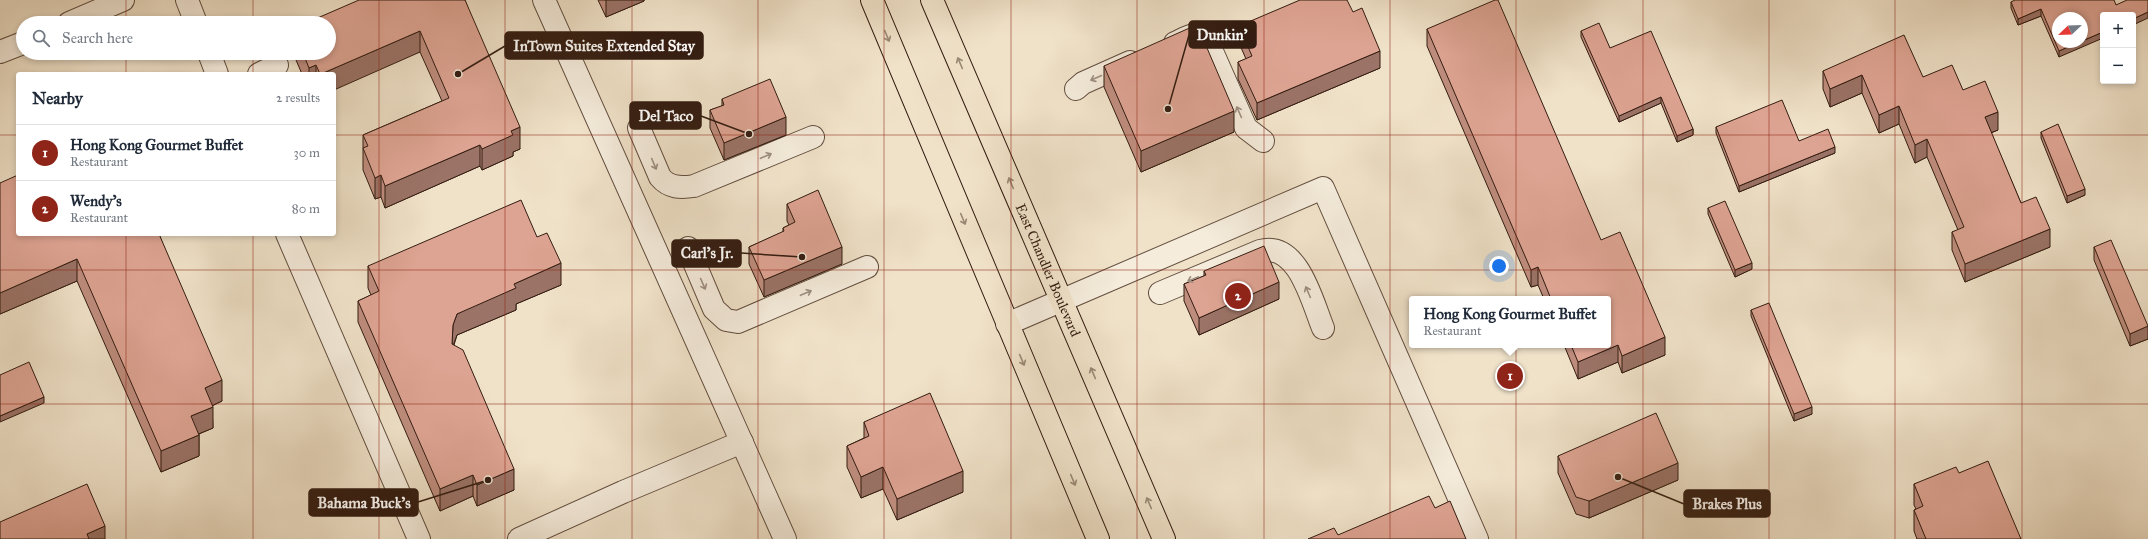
<!DOCTYPE html>
<html lang="en">
<head>
<meta charset="utf-8">
<style>
	body { margin:0; font-family:"IM FELL Great Primer",serif; background:#f2f2f3; color:#1f2937 }
	.controls { position:absolute; right:12px; top:12px; display:grid; overflow:hidden; border-radius:4px; box-shadow:0 2px 6px #0003 }
	.controls button { width:36px; height:36px; display:grid; place-items:center; padding:0; border:0; border-bottom:1px solid #e0e1e3; background:#fff; color:#1f2937; font:20px sans-serif }
	.compass { position:absolute; left:2052px; top:12px; width:36px; height:36px; border-radius:50%; background:#fff; box-shadow:0 2px 6px #0003; rotate:247deg }
	.you { position:absolute; left:1499px; top:266px; width:14px; height:14px; margin:-10px; border:3px solid #fff; border-radius:50%; background:#1a73e8; box-shadow:0 0 0 6px #1a73e833 }
	.badge { display:grid; place-items:center; width:26px; height:26px; border-radius:50%; background:#8f2418; color:#fff; font-size:13px; font-weight:700 }
	.pin { position:absolute; translate:-50% -50%; border:2px solid #fff; box-shadow:0 1px 4px #0006 }
	.popup { position:absolute; left:1409px; top:296px; width:202px; height:52px; box-sizing:border-box; display:grid; place-content:center; border-radius:4px; background:#fff; filter:drop-shadow(0 1px 3px #0005); font-size:13px; white-space:nowrap; color:#747a83 }
	.popup b { font-size:15px; color:#1f2937 }
	.popup::after { content:''; position:absolute; left:50%; top:100%; margin-left:-8px; border:8px solid transparent; border-top-color:#fff }
	.list { margin:0; padding:0; list-style:none }
	h2 { display:flex; justify-content:space-between; align-items:center; height:52px; margin:0; padding:0 16px; font-size:17px }
	h2 small { font-size:13px; font-weight:400; color:#747a83 }
	.list li { display:grid; grid-template-columns:26px 1fr auto; gap:12px; align-items:center; box-sizing:border-box; height:56px; padding:0 16px; border-top:1px solid #e0e1e3 }
	.list b { display:block; font-size:15px; white-space:nowrap }
	.list p { margin:0; font-size:13px; white-space:nowrap; color:#747a83 }
	.list em { font-size:13px; font-style:normal; color:#747a83 }
	.icon { flex:none; width:22px; height:22px; fill:none; stroke:currentColor; stroke-width:2; stroke-linecap:round; stroke-linejoin:round }
	.map { position:relative; flex:none; width:2148px; height:539px; overflow:hidden }
	.search { position:absolute; background:#fff; box-shadow:0 2px 6px #0003; left:16px; top:16px; width:320px; height:44px; display:flex; align-items:center; gap:10px; box-sizing:border-box; padding:0 14px; border-radius:22px; color:#747a83; font-size:15px }
	.panel { position:absolute; background:#fff; box-shadow:0 2px 6px #0003; left:16px; top:72px; width:320px; height:164px; border-radius:4px }
	.map>svg:first-child { display:block }
	.lines { fill:none; stroke-linecap:round; stroke-linejoin:round }
	.minor-casing { stroke:#624e3f; stroke-width:24 }
	.major-casing { stroke:#331c11; stroke-width:24 }
	.minor { stroke:#f5ecdc; stroke-width:22 }
	.major { stroke:#f0e2c9; stroke-width:22 }
	.wall { fill:#bf8d7e; stroke:#331c11 }
	.shaded-wall { fill:#9b7367; stroke:#331c11 }
	.building { fill:#dea493; stroke:#331c11 }
	.oneway { stroke:#9b8976 }
	.oneway2 { stroke:#9e8e81 }
	.grid { fill:none; stroke:#8f2418; stroke-width:1; stroke-opacity:0.55 }
	.labels { text-anchor:middle; stroke-width:3; stroke-linejoin:round; paint-order:stroke }
	.street-label { font-size:14px; fill:#331c11; stroke:#f5ecdc }
	.leader { fill:none; stroke:#331c11; stroke-width:1.5 }
	.callout-dot { fill:#331c11; stroke:#f5ecdc; stroke-width:1.5 }
	.callout { fill:#331c11; stroke:#331c11; stroke-width:1.5 }
	.callout-label { font-size:15px; text-anchor:middle; font-weight:bold; fill:#fff }
</style>
</head>
<body>
<div class="map">
<svg width="2148" height="539" viewBox="0 0 2148 539">
	<rect width="100%" height="100%" fill="#f0e2c9"/>
	<filter id="stains"><feTurbulence type="fractalNoise" baseFrequency=".005" numOctaves="4"/><feColorMatrix values="0 0 0 0 .2 0 0 0 0 .09 0 0 0 0 .02 0 0 0 .5 -.17"/></filter>
	<radialGradient id="worn" r=".72"><stop offset=".6" stop-color="#630" stop-opacity="0"/><stop offset="1" stop-color="#630" stop-opacity=".3"/></radialGradient>
	<g class="lines">
		<defs>
			<g id="minor">
				<path d="M187,0L196,23"/>
				<path d="M544,0L785,539"/>
				<path d="M69,23L123,0"/>
				<path d="M1175,43C1188,37 1193,31 1207,40L1246,128L1263,141"/>
				<path d="M0,52L23,43"/>
				<path d="M209,53L217,74"/>
				<path d="M259,74L277,65"/>
				<path d="M1076,89L1083,83L1130,62"/>
				<path d="M639,128L660,177C669,188 681,188 694,186L813,137"/>
				<path d="M287,234L419,539"/>
				<path d="M688,248L714,309L726,320L738,322L867,267"/>
				<path d="M1160,293L1260,251C1298,241 1312,301 1323,328"/>
				<path d="M1007,324L1323,188L1477,539"/>
				<path d="M519,539L623,492L742,442"/>
			</g>
			<g id="major">
				<path d="M872,0L1098,539"/>
				<path id="s1" d="M932,0L1164,539"/>
			</g>
		</defs>
		<use href="#minor" class="minor-casing"/>
		<use href="#major" class="major-casing"/>
		<use href="#minor" class="minor"/>
		<use href="#major" class="major"/>
	</g>
	<g class="wall">
		<path d="M465,0L520,149L513,152V156L482,170L480,166L385,208L381,197L375,199L363,170V135L442,101L420,52L334,74H302L296,60V53H329Z"/>
		<path d="M598,0H644V1L606,17Z"/>
		<path d="M2011,2L2116,5L2059,57L2041,16L2018,25L2011,8Z"/>
		<path d="M1353,12L1380,68L1257,120L1238,79V62L1246,59L1239,43V26Z"/>
		<path d="M1427,29L1665,355L1622,373L1618,362L1578,379L1564,345H1608V299H1544L1538,285L1531,287L1427,46Z"/>
		<path d="M1581,31L1610,48L1693,129V135L1677,142L1661,103L1619,122L1581,37Z"/>
		<path d="M1104,66L1234,132L1141,172L1104,87Z"/>
		<path d="M1823,71L1923,77L1963,90L1998,130L1991,133L2021,203L2050,247L1965,282L1952,250V232L1958,230L1927,157L1915,163L1899,124L1879,133L1862,93L1830,107L1823,89Z"/>
		<path d="M722,99L786,135L724,160L710,128V110L722,106Z"/>
		<path d="M1716,127L1799,141L1835,153L1739,192L1716,133Z"/>
		<path d="M2041,132L2085,195L2067,203L2041,138Z"/>
		<path d="M0,183L159,234L222,401L212,406L213,428L199,434V456L161,472L77,281L0,314Z"/>
		<path d="M787,204L842,264L764,297L749,264V247L783,232V228L789,225L787,221Z"/>
		<path d="M1708,208L1752,269L1735,277L1708,214Z"/>
		<path d="M537,237L561,285L516,304V310L457,335L454,345L514,490L477,506L473,496L440,511L358,322V301L371,295L368,288V266Z"/>
		<path d="M2094,247L2148,339L2130,346L2094,260Z"/>
		<path d="M1204,271L1279,299L1199,335L1184,301V284L1204,276Z"/>
		<path d="M1751,310L1812,414L1794,421L1751,316Z"/>
		<path d="M864,422L963,492L897,520L883,489L861,498L847,467V446L864,438Z"/>
		<path d="M1558,456L1678,480L1589,518L1576,514L1558,473Z"/>
		<path d="M1959,473L2021,539H1917L1914,531V510L1916,509L1914,505V484Z"/>
	</g>
	<g class="shaded-wall">
		<path d="M606,0H644V1L606,17Z"/>
		<path d="M2041,9V16L2018,25V19Z"/>
		<path d="M2148,12V18L2133,25V19Z"/>
		<path d="M420,31V52L334,90V74H321Z"/>
		<path d="M2103,32V38L2059,57V51L2079,42H2082V41Z"/>
		<path d="M1380,51V68L1257,120V103Z"/>
		<path d="M316,65V74H309V68Z"/>
		<path d="M1862,75V93L1830,107V89Z"/>
		<path d="M1661,97V103L1619,122V116Z"/>
		<path d="M1899,106V124L1879,133V115Z"/>
		<path d="M1234,111V132L1141,172V151Z"/>
		<path d="M1998,112V130L1985,135V117Z"/>
		<path d="M786,117V135L724,160V143Z"/>
		<path d="M520,127V149L513,152V156L482,170V149L511,131Z"/>
		<path d="M1693,129V135L1677,142V136Z"/>
		<path d="M1927,139V157L1915,163V145Z"/>
		<path d="M480,145V166L385,208V186Z"/>
		<path d="M1835,147V153L1739,192V186Z"/>
		<path d="M381,175V197L375,199V178Z"/>
		<path d="M2085,189V195L2067,203V196Z"/>
		<path d="M2050,229V247L1965,282V264Z"/>
		<path d="M842,247V264L764,297V280Z"/>
		<path d="M77,259V281L0,314V293Z"/>
		<path d="M561,263V285L516,304V310L457,335L453,346L452,344L453,325L457,314L514,284Z"/>
		<path d="M1752,263V269L1735,277V270Z"/>
		<path d="M1538,267V285L1531,287V270Z"/>
		<path d="M1279,282V299L1199,335V318Z"/>
		<path d="M2148,326V339L2130,346V334Z"/>
		<path d="M1665,337V355L1622,373V356Z"/>
		<path d="M1618,345V362L1578,379V362Z"/>
		<path d="M222,380V401L205,409V388Z"/>
		<path d="M44,397V403L0,422V416Z"/>
		<path d="M213,407V428L191,437V416Z"/>
		<path d="M1812,407V414L1794,421V414Z"/>
		<path d="M199,435V456L161,472V451Z"/>
		<path d="M1678,463V480L1589,518V501Z"/>
		<path d="M883,467V489L861,498V477Z"/>
		<path d="M514,469V490L477,506V485Z"/>
		<path d="M963,471V492L897,520V499Z"/>
		<path d="M473,475V496L440,511V489Z"/>
		<path d="M105,526V539H87V534Z"/>
	</g>
	<g class="building">
		<path d="M359,0H465L520,127L511,131L513,135L482,149L480,145L385,186L381,175L375,178L363,148L368,146L363,135L449,98L420,31L321,74H320L316,65L309,68L303,53H329V23H306Z"/>
		<path d="M1300,0H1347L1353,12L1362,8L1380,51L1257,103L1238,62L1252,56L1239,26Z"/>
		<path d="M1495,0H1498L1601,240L1620,232L1665,337L1622,356L1618,345L1578,362L1571,345H1608V299H1551L1538,267L1531,270L1427,29Z"/>
		<path d="M2015,0H2114L2116,5L2127,0H2148V12L2133,19V15H2103V32L2082,41V18H2058V42H2079L2059,51L2041,9L2018,19L2011,2Z"/>
		<path d="M1599,23L1610,48L1651,31L1693,129L1677,136L1661,97L1619,116L1581,31Z"/>
		<path d="M1194,26L1201,34L1234,111L1141,151L1104,66Z"/>
		<path d="M1904,35L1923,77L1952,65L1963,90L1985,81L1998,112L1985,117L2021,203L2036,197L2050,229L1965,264L1952,232L1964,227L1927,139L1915,145L1899,106L1879,115L1862,75L1830,89L1823,71Z"/>
		<path d="M770,79L786,117L724,143L710,110L724,105L722,99Z"/>
		<path d="M1782,100L1799,141L1828,129L1835,147L1739,186L1716,127Z"/>
		<path d="M2058,124L2085,189L2067,196L2041,132Z"/>
		<path d="M18,175V234H159L222,380L205,388L213,407L191,416L199,435L161,451L77,259L0,293V183Z"/>
		<path d="M818,190L842,247L764,280L749,247L784,231L783,228L795,222L787,204Z"/>
		<path d="M521,200L537,237L547,233L561,263L514,284L516,288L457,314L453,325L452,344L463,350L514,469L477,485L473,475L440,489L358,301L379,291L368,266Z"/>
		<path d="M1725,201L1752,263L1735,270L1708,208Z"/>
		<path d="M2111,240L2148,326L2130,334L2094,247Z"/>
		<path d="M1264,246L1279,282L1199,318L1184,284L1206,275L1204,271Z"/>
		<path d="M1769,303L1812,407L1794,414L1751,310Z"/>
		<path d="M29,362L44,397L0,416V375Z"/>
		<path d="M930,393L963,471L897,499L883,467L861,477L847,446L869,436L864,422Z"/>
		<path d="M1656,413L1678,463L1589,501L1576,497L1558,456Z"/>
		<path d="M1988,461L2021,539H1926L1914,510L1923,506L1914,484L1956,467L1959,473Z"/>
		<path d="M87,484L105,526L87,534L89,539H0V522Z"/>
		<path d="M1429,496L1435,508L1450,501L1466,539H1308L1334,528L1338,535Z"/>
	</g>
	<defs><path id="oneway-shaft" d="M-6 0H5M1.5-3L5.5 0L1.5 3" fill="none" stroke-width="1.6" stroke-linecap="round" stroke-linejoin="round"/></defs>
	<g class="oneway">
		<use href="#oneway-shaft" transform="translate(887 36) rotate(67)"/>
		<use href="#oneway-shaft" transform="translate(960 63) rotate(-113)"/>
		<use href="#oneway-shaft" transform="translate(1011 183) rotate(-113)"/>
		<use href="#oneway-shaft" transform="translate(963 219) rotate(67)"/>
		<use href="#oneway-shaft" transform="translate(1022 360) rotate(67)"/>
		<use href="#oneway-shaft" transform="translate(1093 373) rotate(-113)"/>
		<use href="#oneway-shaft" transform="translate(1073 480) rotate(67)"/>
		<use href="#oneway-shaft" transform="translate(1149 503) rotate(-113)"/>
	</g>
	<g class="oneway2">
		<use href="#oneway-shaft" transform="translate(1096 78) rotate(156)"/>
		<use href="#oneway-shaft" transform="translate(1239 112) rotate(-114)"/>
		<use href="#oneway-shaft" transform="translate(766 156) rotate(-23)"/>
		<use href="#oneway-shaft" transform="translate(654 164) rotate(67)"/>
		<use href="#oneway-shaft" transform="translate(1193 279) rotate(158)"/>
		<use href="#oneway-shaft" transform="translate(703 284) rotate(66)"/>
		<use href="#oneway-shaft" transform="translate(1308 292) rotate(-113)"/>
		<use href="#oneway-shaft" transform="translate(806 293) rotate(-23)"/>
	</g>
	<path class="grid" d="M126,0V23M253,0V23M379,0V539M505,0V539M632,0V539M758,0V539M884,0V539M1011,0V539M1137,0V539M1264,0V539M1390,0V539M1516,0V539M1643,0V539M1769,0V539M1895,0V539M2022,0V539M126,53V74M253,53V74M0,135H18M334,135H2148M126,234V539M253,234V539M0,270H2148M0,404H2148"/>
	<g class="labels">
		<g class="street-label">
			<text dy="5" stroke="none"><textPath href="#s1" startOffset="294">East Chandler Boulevard</textPath></text>
		</g>
	</g>
	<path class="leader" d="M1168 109L1189 35M458 74L505 46M749 134L701 116M802 257L741 253M488 480L418 502M1618 477L1684 504"/>
	<g class="callout-dot">
		<circle cx="1168" cy="109" r="4"/>
		<circle cx="458" cy="74" r="4"/>
		<circle cx="749" cy="134" r="4"/>
		<circle cx="802" cy="257" r="4"/>
		<circle cx="488" cy="480" r="4"/>
		<circle cx="1618" cy="477" r="4"/>
	</g>
	<g class="callout">
		<rect x="1189" y="21" width="67" height="27" rx="4"/>
		<rect x="505" y="32" width="198" height="27" rx="4"/>
		<rect x="630" y="102" width="71" height="27" rx="4"/>
		<rect x="672" y="240" width="69" height="27" rx="4"/>
		<rect x="309" y="489" width="109" height="27" rx="4"/>
		<rect x="1684" y="490" width="86" height="27" rx="4"/>
	</g>
	<g class="callout-label">
		<text x="1222" y="40">Dunkin'</text>
		<text x="604" y="51">InTown Suites Extended Stay</text>
		<text x="666" y="121">Del Taco</text>
		<text x="707" y="258">Carl's Jr.</text>
		<text x="364" y="508">Bahama Buck's</text>
		<text x="1727" y="509">Brakes Plus</text>
	</g>
	<rect width="100%" height="100%" filter="url(#stains)"/>
	<rect width="100%" height="100%" fill="url(#worn)"/>
</svg>
<div class="controls">
<button>+</button>
<button>−</button>
</div>
<svg class="compass" viewBox="-18 -18 36 36"><path d="M0-13l5 13h-10z" fill="#e53935"/><path d="M0 13l5-13h-10z" fill="#747a83"/></svg>
<div class="you"></div>
<div class="pin badge" style="left:1510px;top:376px">1</div>
<div class="popup"><b>Hong Kong Gourmet Buffet</b>Restaurant</div>
<div class="pin badge" style="left:1238px;top:296px">2</div>
<div class="search"><svg class="icon" aria-label="search" viewBox="0 0 24 24"><circle cx="10" cy="10" r="6"/><path d="M15 15l6 6"/></svg>Search here</div>
<section class="panel">
<h2>Nearby<small>2 results</small></h2>
<ul class="list">
<li><span class="badge">1</span><div><b>Hong Kong Gourmet Buffet</b><p>Restaurant</p></div><em>30 m</em></li>
<li><span class="badge">2</span><div><b>Wendy's</b><p>Restaurant</p></div><em>80 m</em></li>
</ul>
</section>
</div>
</body>
</html>
